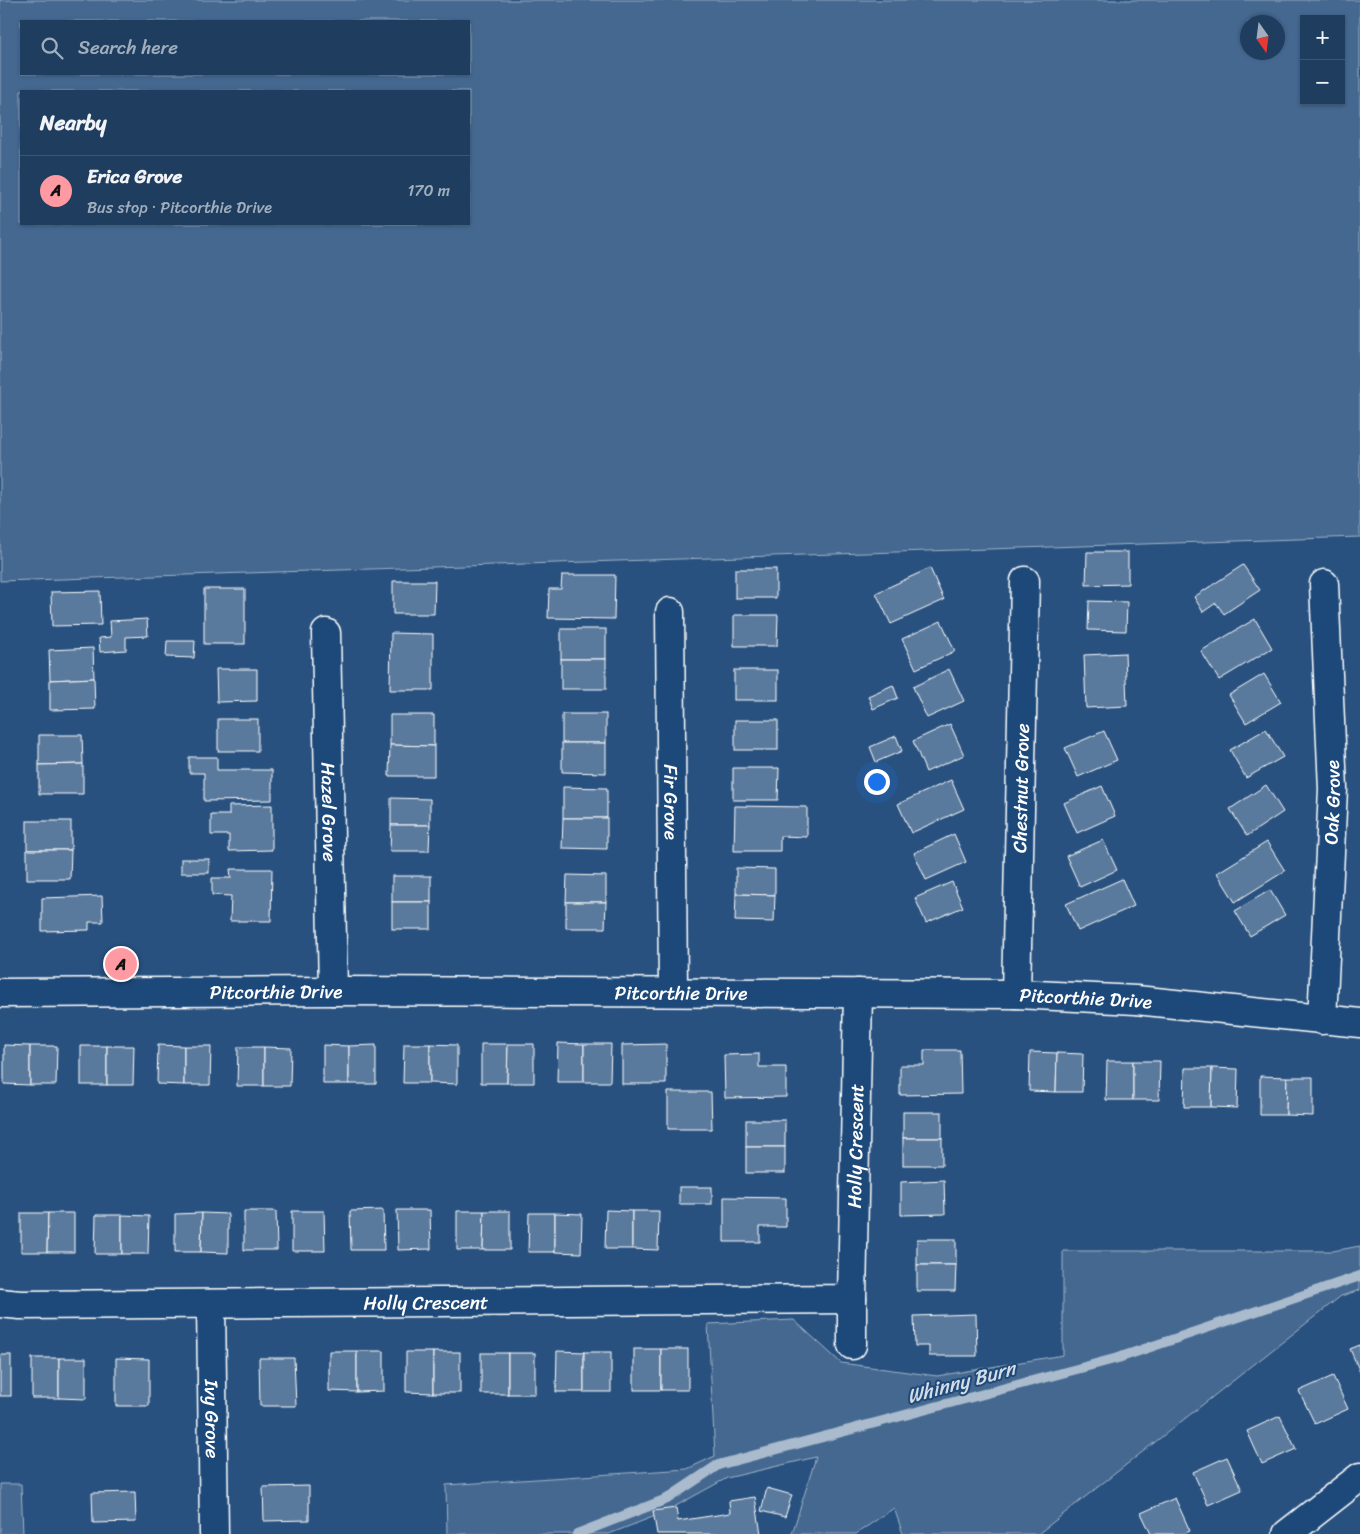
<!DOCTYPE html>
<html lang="en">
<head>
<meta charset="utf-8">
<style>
	body { margin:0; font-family:Sriracha,sans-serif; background:#2b4868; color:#f1f3f6 }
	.controls { position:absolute; right:15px; top:15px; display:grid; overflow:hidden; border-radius:0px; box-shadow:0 1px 4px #0004 }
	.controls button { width:45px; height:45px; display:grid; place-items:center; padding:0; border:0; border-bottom:1px solid #3c5674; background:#1e3d5f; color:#f1f3f6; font:25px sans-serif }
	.compass { position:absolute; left:1240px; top:15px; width:45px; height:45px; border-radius:50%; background:#1e3d5f; box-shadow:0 1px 4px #0004; rotate:166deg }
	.you { position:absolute; left:876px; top:781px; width:18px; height:18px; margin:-12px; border:4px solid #fff; border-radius:50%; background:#1a73e8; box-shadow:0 0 0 8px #1a73e833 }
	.badge { display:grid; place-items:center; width:32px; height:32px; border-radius:50%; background:#ff9aa2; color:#111; font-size:16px; font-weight:700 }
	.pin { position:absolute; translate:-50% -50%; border:2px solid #fff; box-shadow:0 1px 5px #0006 }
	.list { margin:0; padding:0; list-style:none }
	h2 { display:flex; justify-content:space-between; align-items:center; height:65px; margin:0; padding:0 20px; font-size:21px }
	h2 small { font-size:16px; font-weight:400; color:#a1aebd }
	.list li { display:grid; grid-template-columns:32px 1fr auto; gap:15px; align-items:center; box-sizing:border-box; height:70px; padding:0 20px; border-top:1px solid #3c5674 }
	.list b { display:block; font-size:19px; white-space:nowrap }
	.list p { margin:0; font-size:16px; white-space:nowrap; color:#a1aebd }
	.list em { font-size:16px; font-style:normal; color:#a1aebd }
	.icon { flex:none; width:28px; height:28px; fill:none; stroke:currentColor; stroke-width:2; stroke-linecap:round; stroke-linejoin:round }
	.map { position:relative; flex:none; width:1360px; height:1534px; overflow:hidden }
	.search { position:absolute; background:#1e3d5f; box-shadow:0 1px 4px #0004; left:20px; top:20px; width:450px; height:55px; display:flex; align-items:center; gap:12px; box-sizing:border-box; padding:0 18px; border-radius:0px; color:#a1aebd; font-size:19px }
	.panel { position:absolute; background:#1e3d5f; box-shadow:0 1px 4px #0004; left:20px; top:90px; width:450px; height:135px; border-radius:0px }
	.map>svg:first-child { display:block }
	.green { fill:#446890; stroke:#a2b4c8; fill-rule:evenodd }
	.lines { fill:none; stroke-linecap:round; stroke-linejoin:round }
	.stream { stroke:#aabbcd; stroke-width:10 }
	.building { fill:#5a7a9d; stroke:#fff }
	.minor-casing { stroke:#fff; stroke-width:31 }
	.minor { stroke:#1f4a7a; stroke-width:28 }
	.labels { text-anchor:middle; stroke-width:4; stroke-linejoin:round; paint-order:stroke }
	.street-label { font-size:19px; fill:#fff; stroke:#1f4a7a }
	.water-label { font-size:20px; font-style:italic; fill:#d4dde6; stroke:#1f4a7a }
</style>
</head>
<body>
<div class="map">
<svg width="1360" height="1534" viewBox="0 0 1360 1534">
	<rect width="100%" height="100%" fill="#28517f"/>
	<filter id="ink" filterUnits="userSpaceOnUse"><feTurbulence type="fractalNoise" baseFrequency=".02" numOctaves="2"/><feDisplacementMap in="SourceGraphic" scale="10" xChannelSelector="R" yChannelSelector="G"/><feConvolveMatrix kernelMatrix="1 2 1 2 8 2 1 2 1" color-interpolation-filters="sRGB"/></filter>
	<g filter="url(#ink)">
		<g class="green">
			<path d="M0,0H1360V537L0,581ZM1304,19H1341V101H1304ZM21,21H469V74H21ZM1248,22H1278V52H1248ZM21,91H469V224H21Z"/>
			<path d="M1360,1246V1290L1341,1296L1038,1534H903L894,1508L856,1534H792L816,1457L727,1478L663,1513L609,1534H447L446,1485L687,1469L715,1456L708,1324L794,1320L841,1363L937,1376L1063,1355V1251H1333Z"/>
			<path d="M0,1484H21L23,1534H0Z"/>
		</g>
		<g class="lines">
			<path class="stream" d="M577,1534L667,1499L718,1465L1118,1358L1360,1276"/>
		</g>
		<g class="building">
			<path d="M1087,552H1128V584L1086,585Z"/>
			<path d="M1243,565L1260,590L1224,614L1216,603L1203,612L1194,597Z"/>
			<path d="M930,568L944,600L891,624L876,593Z"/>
			<rect x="735" y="569" width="41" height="29"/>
			<path d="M562,575H615L614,619L548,618L549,589H561Z"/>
			<path d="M393,581H435L434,614H393Z"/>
			<rect x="204" y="589" width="41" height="55"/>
			<path d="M100,591L101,625L52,626L51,592Z"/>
			<path d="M1089,601L1127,602L1126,631L1088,630Z"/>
			<path d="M734,615H778L777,646H734Z"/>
			<path d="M147,619L148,636L126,637V650L100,652L99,638L111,637L110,621Z"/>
			<path d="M1255,619L1272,648L1219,680L1201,651Z"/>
			<path d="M941,621L955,651L916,669L902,639Z"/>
			<rect x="561" y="629" width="45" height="30"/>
			<path d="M391,633L433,634V690H390Z"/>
			<path d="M167,641H195L194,658L166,657Z"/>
			<path d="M93,648L94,678L50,680L49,650Z"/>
			<path d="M1125,653L1127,706L1086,708L1084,655Z"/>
			<rect x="561" y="659" width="45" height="30"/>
			<path d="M216,669H257V701L217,702Z"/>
			<path d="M949,669L964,701L927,718L913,687Z"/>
			<rect x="734" y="670" width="44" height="30"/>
			<path d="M1264,674L1281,702L1246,723L1229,695Z"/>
			<path d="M94,678L95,709L50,710V680Z"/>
			<path d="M893,685L898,698L873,709L868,696Z"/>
			<rect x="562" y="714" width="44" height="29"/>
			<path d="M390,715H434V746L390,745Z"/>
			<rect x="218" y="719" width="40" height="32"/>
			<rect x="735" y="720" width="43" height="30"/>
			<path d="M950,724L964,755L926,772L913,741Z"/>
			<path d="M1266,729L1283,757L1246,778L1230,750Z"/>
			<path d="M1104,731L1117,760L1078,777L1065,748Z"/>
			<path d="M39,735H82L83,764L39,765Z"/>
			<path d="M896,736L902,751L876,762L870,747Z"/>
			<path d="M562,743H606V773L562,772Z"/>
			<path d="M390,745L434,746V776H389Z"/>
			<path d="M189,757H217V770H272V800L204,801V773H189Z"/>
			<path d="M83,764V794H39V765Z"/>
			<path d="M733,768H779L778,800H733Z"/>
			<path d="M951,780L964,809L911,833L898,804Z"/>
			<path d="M1266,785L1283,812L1247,836L1230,809Z"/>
			<path d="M1102,786L1115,816L1077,833L1064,803Z"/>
			<path d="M563,787L607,788V818H563Z"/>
			<path d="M391,798L430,799V825H391Z"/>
			<path d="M272,805V850L229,851V835H211V815H229V806Z"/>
			<path d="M735,806L807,807V837L780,836V851H734Z"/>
			<path d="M563,818H607V849L562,848Z"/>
			<rect x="27" y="821" width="44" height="29"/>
			<path d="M391,825H430L429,851H390Z"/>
			<path d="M954,834L966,862L926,880L914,853Z"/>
			<path d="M1103,840L1117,870L1080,887L1066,856Z"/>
			<path d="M1267,842L1285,871L1235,902L1217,873Z"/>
			<path d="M27,850H71L70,879H27Z"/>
			<rect x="181" y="859" width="28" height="14"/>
			<path d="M736,868L775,869V895L736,894Z"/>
			<path d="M230,869H272L271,921H230L231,896L212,895V878H231Z"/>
			<path d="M567,875L606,876V902H566Z"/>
			<rect x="392" y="876" width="39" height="26"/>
			<path d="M1122,879L1134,906L1078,931L1066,904Z"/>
			<path d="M952,882L963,907L926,923L915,898Z"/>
			<path d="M1270,890L1285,915L1250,936L1235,911Z"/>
			<path d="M736,894L775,895L774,922L735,921Z"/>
			<path d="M102,896L103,922H89V930L42,931V898Z"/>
			<rect x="392" y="902" width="39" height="27"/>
			<path d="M566,902H606L605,928H566Z"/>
			<path d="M558,1043L584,1044V1082H557Z"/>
			<path d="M404,1044H430V1083H403Z"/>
			<path d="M430,1044L457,1045V1084L430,1083Z"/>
			<path d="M481,1044H508L507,1083H481Z"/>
			<path d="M508,1044H534V1083H507Z"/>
			<path d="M584,1044H611L610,1082H584Z"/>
			<path d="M666,1044V1084H622V1045Z"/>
			<path d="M4,1045L30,1046V1085L4,1084Z"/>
			<path d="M158,1045L184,1046V1085L157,1084Z"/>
			<path d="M323,1045L349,1046V1084H323Z"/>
			<path d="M376,1045V1084H349V1046Z"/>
			<path d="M30,1046H57L56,1085H30Z"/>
			<rect x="81" y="1046" width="26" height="39"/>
			<path d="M107,1046H134L133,1085H107Z"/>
			<path d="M184,1046H211L210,1085H184Z"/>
			<path d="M238,1047H264V1086H237Z"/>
			<path d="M264,1047L291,1048L290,1086H264Z"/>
			<path d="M924,1050H960L961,1094L900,1095V1065H924Z"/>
			<path d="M1030,1052L1057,1053L1056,1092L1029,1091Z"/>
			<path d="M1057,1053L1083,1054L1082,1092H1056Z"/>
			<path d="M759,1054V1067H786V1097L725,1098L724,1055Z"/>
			<path d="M1107,1061H1133V1100H1106Z"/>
			<path d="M1133,1061H1160L1159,1100H1133Z"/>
			<path d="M1185,1068H1212L1211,1107H1184Z"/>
			<path d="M1212,1068L1238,1069L1237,1108L1211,1107Z"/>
			<path d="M1260,1076L1287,1077L1286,1115H1260Z"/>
			<path d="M1287,1077H1313V1116L1286,1115Z"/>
			<path d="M668,1092H711L712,1129H668Z"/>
			<rect x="903" y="1112" width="39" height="26"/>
			<rect x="746" y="1120" width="39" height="27"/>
			<rect x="903" y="1138" width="39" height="27"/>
			<rect x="746" y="1147" width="39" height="26"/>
			<path d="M944,1180L945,1214L901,1215V1182Z"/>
			<rect x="679" y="1187" width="33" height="17"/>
			<path d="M724,1197L786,1198V1227H760V1242H724Z"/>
			<path d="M383,1210L384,1250H351L350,1211Z"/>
			<path d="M397,1210H430L431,1249L398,1250Z"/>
			<path d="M606,1210L632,1211V1249H605Z"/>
			<path d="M244,1211H276L277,1250H244Z"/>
			<path d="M292,1211H324L325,1251H292Z"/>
			<path d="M457,1211H484L483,1250H457Z"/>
			<path d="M484,1211H510V1250H483Z"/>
			<path d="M632,1211H659L658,1250L632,1249Z"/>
			<path d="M21,1213H48L47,1252H21Z"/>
			<path d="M48,1213H74V1252H47Z"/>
			<path d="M202,1213L201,1252H175V1214Z"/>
			<path d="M202,1213L228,1214V1253L201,1252Z"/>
			<path d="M529,1213H555V1252H528Z"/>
			<path d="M555,1213L582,1214L581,1253L555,1252Z"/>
			<path d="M96,1215H122V1254H95Z"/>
			<path d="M122,1215L149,1216L148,1254H122Z"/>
			<rect x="917" y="1239" width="39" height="26"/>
			<path d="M917,1265H956L955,1291H917Z"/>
			<path d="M976,1314L977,1356H929V1346H915L914,1316Z"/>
			<path d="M1360,1345V1372L1350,1349Z"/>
			<rect x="634" y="1349" width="27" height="41"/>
			<rect x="661" y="1349" width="27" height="41"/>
			<path d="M329,1351H357V1392L329,1391Z"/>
			<path d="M357,1351H384V1391L357,1392Z"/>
			<path d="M557,1351L584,1352V1392H556Z"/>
			<path d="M406,1352H433V1393L406,1392Z"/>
			<rect x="433" y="1352" width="27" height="41"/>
			<rect x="584" y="1352" width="27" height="40"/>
			<rect x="481" y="1353" width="27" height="41"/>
			<rect x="508" y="1353" width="27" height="41"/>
			<rect x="0" y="1355" width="11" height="41"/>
			<rect x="32" y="1358" width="27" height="40"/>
			<path d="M59,1358H86V1399L59,1398Z"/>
			<path d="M116,1358L149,1359V1406H116Z"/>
			<path d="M259,1358H294L296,1406H260Z"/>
			<path d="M1333,1376L1348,1409L1315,1424L1299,1391Z"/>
			<path d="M1280,1416L1296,1449L1262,1464L1247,1431Z"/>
			<path d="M1227,1457L1242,1490L1208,1505L1193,1472Z"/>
			<path d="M309,1486V1520L264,1521L263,1487Z"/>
			<path d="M767,1488L792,1495L785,1517L761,1511Z"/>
			<path d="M135,1492L136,1522L93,1523L92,1493Z"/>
			<path d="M755,1497L761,1534H657L653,1511L676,1508L678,1521L730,1513L729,1501Z"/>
			<path d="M1175,1498L1190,1531L1184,1534H1151L1141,1513Z"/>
		</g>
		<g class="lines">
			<defs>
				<g id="minor">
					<path id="s1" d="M670,612L673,992"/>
					<path id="s2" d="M326,633L333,991"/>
					<path id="s3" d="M0,993L333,991L1016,994L1136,1000L1360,1023"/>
					<path id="s4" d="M1016,994L1025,581"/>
					<path id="s5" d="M1322,1020L1333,789L1324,584"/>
					<path id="s6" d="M0,1303L20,1305L852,1299L858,993"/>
					<path id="s7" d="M211,1304L214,1534"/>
					<path d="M852,1345V1299"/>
					<path d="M1287,1534L1360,1477"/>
				</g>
			</defs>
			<use href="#minor" class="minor-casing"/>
			<use href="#minor" class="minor"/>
		</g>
	</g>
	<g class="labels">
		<g class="street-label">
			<text dy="7" stroke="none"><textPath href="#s4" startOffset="206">Chestnut Grove</textPath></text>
			<text dy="7" stroke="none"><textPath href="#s1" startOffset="190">Fir Grove</textPath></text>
			<text dy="7" stroke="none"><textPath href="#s5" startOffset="218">Oak Grove</textPath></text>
			<text dy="7" stroke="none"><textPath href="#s2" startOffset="179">Hazel Grove</textPath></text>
			<text dy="7" stroke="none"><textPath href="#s3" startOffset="276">Pitcorthie Drive</textPath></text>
			<text dy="7" stroke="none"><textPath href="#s3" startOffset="681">Pitcorthie Drive</textPath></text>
			<text dy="7" stroke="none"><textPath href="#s3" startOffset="1086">Pitcorthie Drive</textPath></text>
			<text dy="7" stroke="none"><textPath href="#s6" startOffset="1005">Holly Crescent</textPath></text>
			<text dy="7" stroke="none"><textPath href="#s6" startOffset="426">Holly Crescent</textPath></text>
			<text dy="7" stroke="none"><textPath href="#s7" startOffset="115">Ivy Grove</textPath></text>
		</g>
		<g class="water-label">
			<text transform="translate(961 1382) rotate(-15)" y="7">Whinny Burn</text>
		</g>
	</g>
</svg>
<div class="controls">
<button>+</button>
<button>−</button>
</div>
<svg class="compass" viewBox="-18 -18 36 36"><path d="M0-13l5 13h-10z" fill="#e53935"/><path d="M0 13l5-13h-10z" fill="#a1aebd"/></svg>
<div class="you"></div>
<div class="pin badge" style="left:121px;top:964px">A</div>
<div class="search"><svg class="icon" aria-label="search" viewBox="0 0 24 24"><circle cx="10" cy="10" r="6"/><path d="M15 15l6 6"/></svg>Search here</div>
<section class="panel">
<h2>Nearby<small></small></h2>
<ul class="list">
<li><span class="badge">A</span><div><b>Erica Grove</b><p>Bus stop · Pitcorthie Drive</p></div><em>170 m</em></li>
</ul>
</section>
</div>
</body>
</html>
